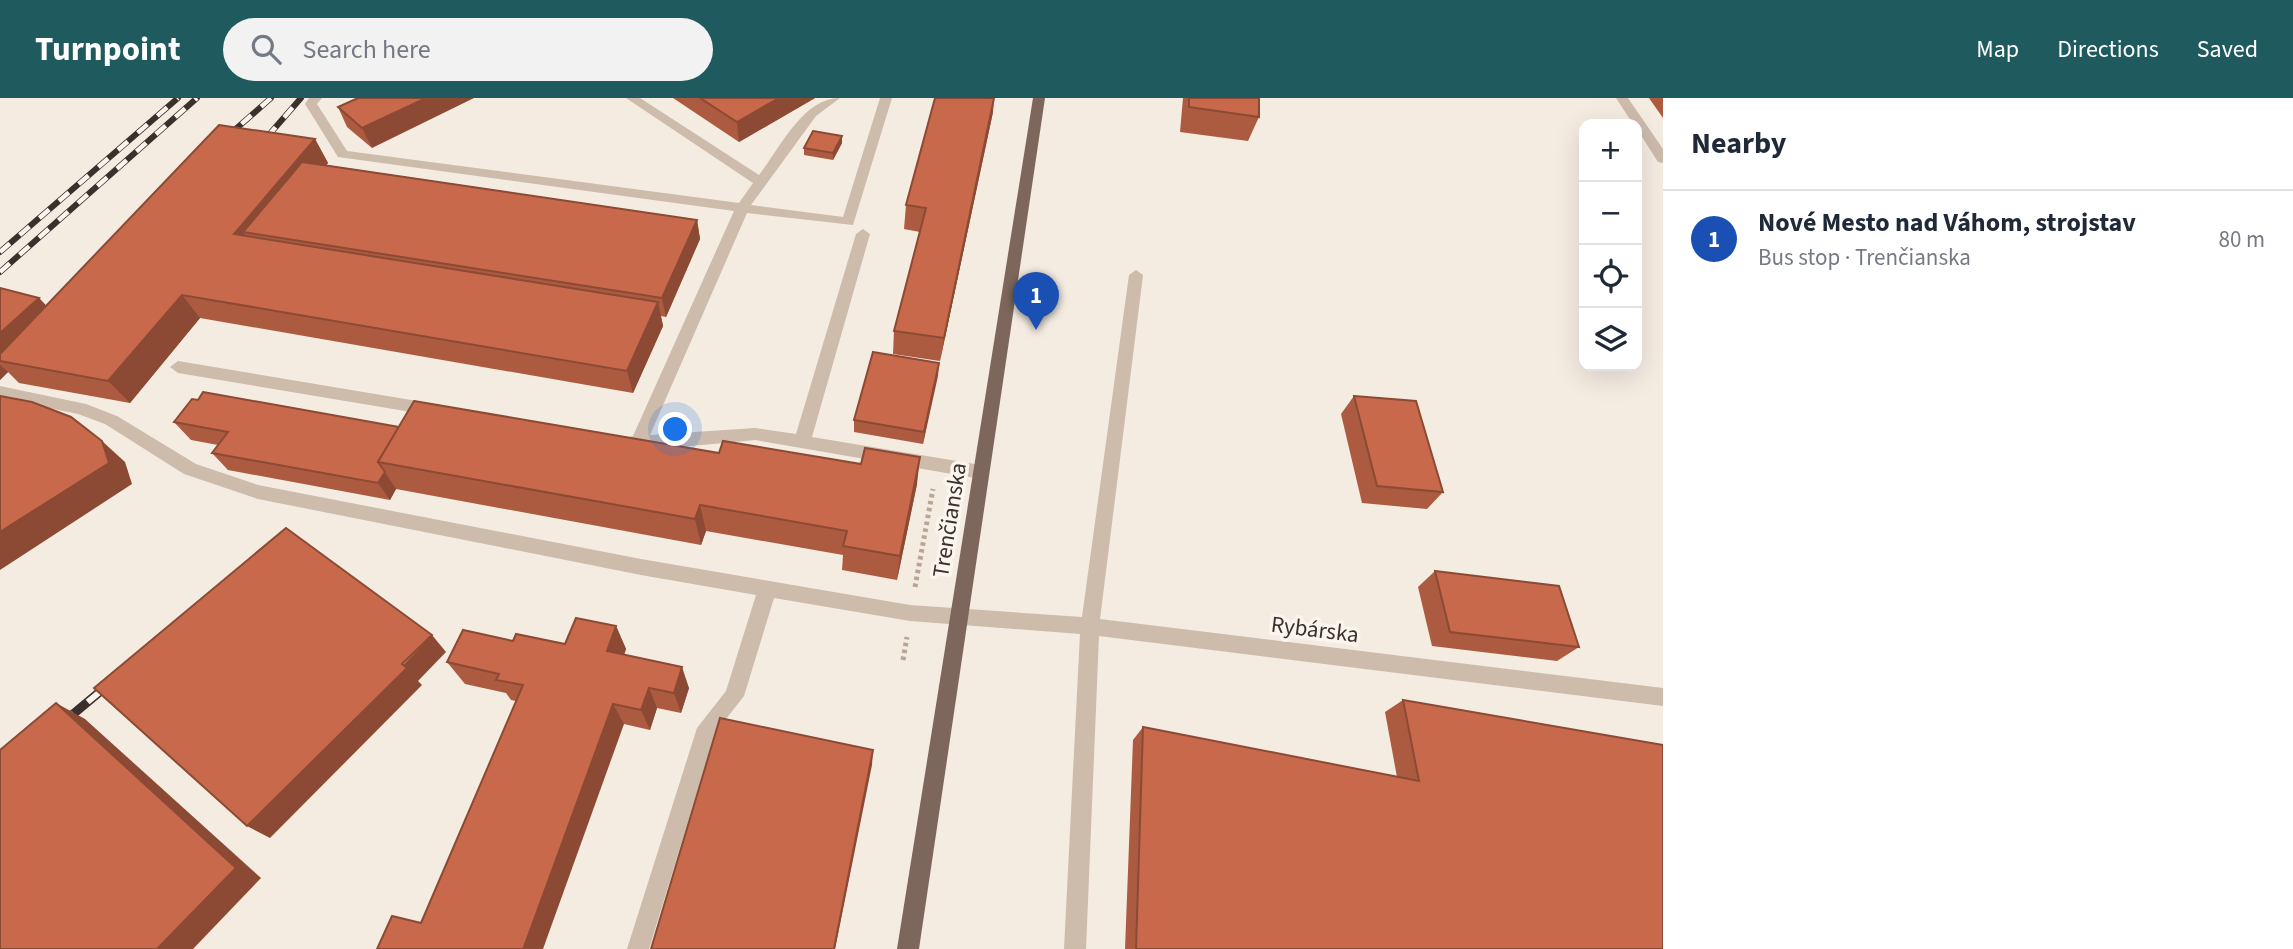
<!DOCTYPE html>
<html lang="en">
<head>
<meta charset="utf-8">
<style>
	body { margin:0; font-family:"Source Sans 3",sans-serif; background:#f2f2f3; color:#1f2937 }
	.controls { position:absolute; right:21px; top:21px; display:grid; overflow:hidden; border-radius:14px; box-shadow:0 7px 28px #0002 }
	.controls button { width:63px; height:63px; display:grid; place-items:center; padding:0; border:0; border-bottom:2px solid #e0e1e3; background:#fff; color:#1f2937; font:35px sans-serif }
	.you { position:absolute; left:676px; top:332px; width:24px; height:24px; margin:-18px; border:5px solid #fff; border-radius:50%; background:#1a73e8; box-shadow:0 0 0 10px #1a73e833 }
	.badge { display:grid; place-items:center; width:46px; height:46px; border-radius:50%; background:#1f5a5e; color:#fff; font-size:23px; font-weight:700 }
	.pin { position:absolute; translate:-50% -58px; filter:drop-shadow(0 2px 4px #0008) }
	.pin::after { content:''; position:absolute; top:37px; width:24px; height:21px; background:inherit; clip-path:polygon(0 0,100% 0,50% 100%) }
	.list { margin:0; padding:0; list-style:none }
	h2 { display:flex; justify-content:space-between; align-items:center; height:91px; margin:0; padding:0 28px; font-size:30px }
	h2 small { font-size:23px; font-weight:400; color:#747a83 }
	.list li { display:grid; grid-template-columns:46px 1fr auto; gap:21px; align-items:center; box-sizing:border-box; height:98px; padding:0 28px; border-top:2px solid #e0e1e3 }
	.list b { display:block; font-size:26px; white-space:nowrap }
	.list p { margin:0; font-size:23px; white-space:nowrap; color:#747a83 }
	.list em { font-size:23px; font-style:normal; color:#747a83 }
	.icon { flex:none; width:38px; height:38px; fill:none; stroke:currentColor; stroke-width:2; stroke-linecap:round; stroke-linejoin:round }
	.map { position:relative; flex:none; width:1663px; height:851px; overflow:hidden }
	header { display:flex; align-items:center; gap:42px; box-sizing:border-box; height:98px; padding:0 35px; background:#1f5a5e; color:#fff }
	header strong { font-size:33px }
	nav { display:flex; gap:38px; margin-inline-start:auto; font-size:24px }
	.search { width:490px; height:63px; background:#f2f2f3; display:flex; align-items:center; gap:18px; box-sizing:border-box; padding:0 24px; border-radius:38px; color:#747a83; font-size:26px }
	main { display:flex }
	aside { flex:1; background:#fff }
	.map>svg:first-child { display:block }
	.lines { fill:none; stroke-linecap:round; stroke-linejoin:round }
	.path { stroke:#b9a596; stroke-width:5; stroke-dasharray:3.5 3.5; stroke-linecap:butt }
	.lane { fill:#cdbbac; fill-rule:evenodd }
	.primary { fill:#7d675c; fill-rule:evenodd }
	.rail-far1-casing { stroke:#3b302b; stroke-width:6 }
	.rail-casing { stroke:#3b302b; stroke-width:9 }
	.rail-far1 { stroke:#fbf5ee; stroke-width:4.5; stroke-dasharray:13; stroke-linecap:butt }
	.rail { stroke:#fbf5ee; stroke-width:6; stroke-dasharray:18; stroke-linecap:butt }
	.wall { fill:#ac5a40 }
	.shaded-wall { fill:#8c4a34 }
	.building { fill:#c8694b; stroke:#8c4a34; stroke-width:2 }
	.labels { text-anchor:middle; stroke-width:7; stroke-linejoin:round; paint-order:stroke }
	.street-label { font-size:23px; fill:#3b302b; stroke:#fbf5ee }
</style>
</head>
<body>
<header>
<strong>Turnpoint</strong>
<div class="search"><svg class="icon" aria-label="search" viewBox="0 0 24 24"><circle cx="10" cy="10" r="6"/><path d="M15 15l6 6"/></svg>Search here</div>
<nav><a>Map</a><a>Directions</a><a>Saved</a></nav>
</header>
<main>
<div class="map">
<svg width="1663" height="851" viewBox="0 0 1663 851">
	<rect width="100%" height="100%" fill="#f4ebe1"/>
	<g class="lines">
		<g class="path">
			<path d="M915,489L933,391"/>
			<path d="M903,562L907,539"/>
		</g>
		<g class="lane">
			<path d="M309,0H322L317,6L347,53L739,105L753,85L626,0H640L759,77C780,50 803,0 840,0L816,18L751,107L843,119L880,0H892L853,127L747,115L650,337L755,330L796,336L856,136L863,131L870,136L812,339L981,367L987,369L989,374L987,379L981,381L755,342L638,353L625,350L623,345L625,340L633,338L734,113L338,59L305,6Z"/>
			<path d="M1616,0H1628L1663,51V65L1658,64L1637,31V26H1633Z"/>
			<path d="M1136,172L1143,177L1100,521L1663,590V608L1099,538L1086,851H1064L1080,536L910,523L774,500L744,598L715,635L649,851H627L697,630L726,593L756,497L641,477L258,401L184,376L105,326L78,316L0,300V288L86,306L117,318L196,366L258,387L641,461L910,507L1082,519L1129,177Z"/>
			<path d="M178,263L435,306L443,312L435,318L178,275L170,269Z"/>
		</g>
		<path class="primary" d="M1033,0H1045L919,851H897Z"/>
		<defs>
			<g id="rail-far1">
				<path d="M267,39L301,0"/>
				<path d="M222,43L271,0"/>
				<path d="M0,154L178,0"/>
				<path d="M0,174L197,0"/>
			</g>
			<path id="rail" d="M60,627L114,582"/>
		</defs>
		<use href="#rail-far1" class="rail-far1-casing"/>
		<use href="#rail" class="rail-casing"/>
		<use href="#rail-far1" class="rail-far1"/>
		<use href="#rail" class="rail"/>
	</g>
	<g class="wall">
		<path d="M358,0L372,50L347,29L338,9Z"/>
		<path d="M673,0H815L739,44Z"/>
		<path d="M1183,0H1259V19L1248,43L1180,34Z"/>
		<path d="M1649,0H1663V20Z"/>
		<path d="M993,14L940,263L893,256L894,233L920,134L904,131L906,107Z"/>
		<path d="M315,41L328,65L326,67L697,122L700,141L666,219L661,218L663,228L633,295L200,220L130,305L19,285L8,274L0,282V190L39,200L46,208Z"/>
		<path d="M842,45L833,62L804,57V50Z"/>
		<path d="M939,265L923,346L854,334V322Z"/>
		<path d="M1354,298L1443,394L1427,411L1362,405L1341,316Z"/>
		<path d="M174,324L399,329L719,355L917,386L897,482L842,472L843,457L706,433L701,447L396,391L390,402L228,372L212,355L218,347L191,342Z"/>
		<path d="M1435,473L1579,549L1557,563L1432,548L1418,489Z"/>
		<path d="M616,528L626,551L624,557L689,590L681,615L657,610L650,632L624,626L421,825L516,603L511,602L506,595L465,586L447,564L513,543L565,546Z"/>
		<path d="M1403,602L1663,851H1125L1133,642L1143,629L1397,679L1385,614Z"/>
	</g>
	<g class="shaded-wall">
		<path d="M426,0H474L372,50L362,30Z"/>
		<path d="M779,0H815L739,44L737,24Z"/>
		<path d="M994,0L993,14L940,263L944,240Z"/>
		<path d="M842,38V45L833,62V55Z"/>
		<path d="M315,41L328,65L268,138L243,134L256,153L234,136Z"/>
		<path d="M697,122L700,141L666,219L662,200Z"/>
		<path d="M182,197L200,220L130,305L108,283Z"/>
		<path d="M39,200L61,223L0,263V235Z"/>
		<path d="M658,204L663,228L633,295L627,273Z"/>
		<path d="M939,265L938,278L923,346L924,334Z"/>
		<path d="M0,267L8,274L0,282Z"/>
		<path d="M102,343L125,364L132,386L0,472V434Z"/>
		<path d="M920,359L917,386L897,482L900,458Z"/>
		<path d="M385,374L396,391L390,402L378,385Z"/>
		<path d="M700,407L706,433L701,447L695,421Z"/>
		<path d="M616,528L626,551L617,575L607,553Z"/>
		<path d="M432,537L446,554L418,583L422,587L270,740L247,728Z"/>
		<path d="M682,569L689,590L681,615L674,595Z"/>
		<path d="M649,590L657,610L650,632L641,612Z"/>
		<path d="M56,605L85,621L261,780L193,851H157Z"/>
		<path d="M613,606L624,626L543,851H527L524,849Z"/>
		<path d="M873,652L872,667L835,851H834Z"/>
	</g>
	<g class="building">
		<path d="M358,0H426L362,30L338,9Z"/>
		<path d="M700,0H779L737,24Z"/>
		<path d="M935,0H994L944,240L894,233L926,110L906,107Z"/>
		<path d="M1189,0H1259V19L1189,9Z"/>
		<path d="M219,27L315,41L234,136L658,204L627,273L182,197L108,283L0,263V256Z"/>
		<path d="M813,33L842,38L833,55L804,50Z"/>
		<path d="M302,64L697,122L662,200L243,134Z"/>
		<path d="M0,190L39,200L0,235Z"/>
		<path d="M873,254L939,265L924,334L854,322Z"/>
		<path d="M203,294L399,329L378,364L385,374L378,385L212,355L228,334L174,324L192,301L198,302Z"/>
		<path d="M0,298L32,304L71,319L102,343L109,365L0,434Z"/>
		<path d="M1354,298L1416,303L1443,394L1377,388Z"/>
		<path d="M414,303L719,355L723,343L861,366L865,350L920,359L900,458L843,448L847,433L700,407L695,421L378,364Z"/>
		<path d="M286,430L432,537L402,566L407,570L247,728L94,590Z"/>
		<path d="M1435,473L1559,488L1579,549L1450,534Z"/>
		<path d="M576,520L616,528L607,553L682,569L674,595L649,590L641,612L613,606L524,849L531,851H377L392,818L421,825L523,587L496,582L499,576L447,564L463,532L513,543L516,536L565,546Z"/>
		<path d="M1403,602L1663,647V851H1136L1143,629L1419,683Z"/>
		<path d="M56,605L236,770L157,851H0V652Z"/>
		<path d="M720,620L873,652L834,851H651Z"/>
	</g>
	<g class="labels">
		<g class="street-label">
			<text transform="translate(949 422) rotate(-81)" y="8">Trenčianska</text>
			<text transform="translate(1315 531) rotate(7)" y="8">Rybárska</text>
		</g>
	</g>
</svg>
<div class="controls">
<button>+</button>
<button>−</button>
<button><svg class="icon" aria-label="locate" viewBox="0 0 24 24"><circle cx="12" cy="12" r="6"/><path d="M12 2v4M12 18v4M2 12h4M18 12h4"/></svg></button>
<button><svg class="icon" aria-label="layers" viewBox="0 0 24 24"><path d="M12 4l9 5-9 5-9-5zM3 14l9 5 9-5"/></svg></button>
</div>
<div class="you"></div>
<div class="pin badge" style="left:1036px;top:232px;background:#1a4fb4">1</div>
</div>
<aside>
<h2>Nearby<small></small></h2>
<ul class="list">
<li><span class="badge" style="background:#1a4fb4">1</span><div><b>Nové Mesto nad Váhom, strojstav</b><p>Bus stop · Trenčianska</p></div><em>80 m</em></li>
</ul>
</aside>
</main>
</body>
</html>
